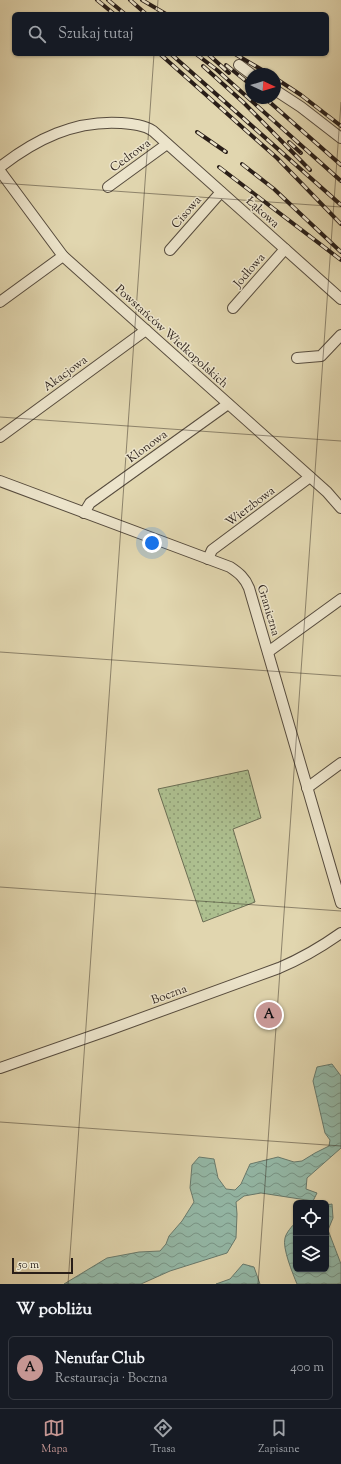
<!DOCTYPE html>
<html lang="pl">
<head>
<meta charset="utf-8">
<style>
	body { margin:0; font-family:"Sorts Mill Goudy",serif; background:#242831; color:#f1f3f6 }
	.controls { position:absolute; right:12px; bottom:12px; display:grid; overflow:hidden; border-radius:6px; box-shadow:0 1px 3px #0004 }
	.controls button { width:36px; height:36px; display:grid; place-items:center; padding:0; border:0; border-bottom:1px solid #363941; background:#171b24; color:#f1f3f6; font:20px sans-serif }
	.compass { position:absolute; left:245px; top:68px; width:36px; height:36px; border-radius:50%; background:#171b24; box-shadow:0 1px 3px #0004; rotate:94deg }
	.scale { position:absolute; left:12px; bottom:10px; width:61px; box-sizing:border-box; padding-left:4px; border:2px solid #291e18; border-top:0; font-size:11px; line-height:14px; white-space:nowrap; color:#291e18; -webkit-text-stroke:3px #ece4cb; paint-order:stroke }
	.you { position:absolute; left:152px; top:543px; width:14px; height:14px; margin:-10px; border:3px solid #fff; border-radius:50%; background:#1a73e8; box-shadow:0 0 0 6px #1a73e833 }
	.badge { display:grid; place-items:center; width:26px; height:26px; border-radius:50%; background:#c59692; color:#111; font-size:13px; font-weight:700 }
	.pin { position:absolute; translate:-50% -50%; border:2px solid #fff; box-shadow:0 1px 4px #0006 }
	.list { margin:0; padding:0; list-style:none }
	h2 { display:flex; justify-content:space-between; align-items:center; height:52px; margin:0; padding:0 16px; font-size:17px }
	h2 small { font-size:13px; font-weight:400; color:#9ea1a6 }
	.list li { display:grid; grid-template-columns:26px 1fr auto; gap:12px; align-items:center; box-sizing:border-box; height:64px; margin:0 8px 8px; padding:0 8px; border:1px solid #363941; border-radius:6px }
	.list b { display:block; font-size:15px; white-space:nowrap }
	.list p { margin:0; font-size:13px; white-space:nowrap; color:#9ea1a6 }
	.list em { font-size:13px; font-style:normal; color:#9ea1a6 }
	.icon { flex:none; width:22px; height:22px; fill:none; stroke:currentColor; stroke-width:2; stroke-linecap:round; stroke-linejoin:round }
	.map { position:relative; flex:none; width:341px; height:1284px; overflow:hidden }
	.search { position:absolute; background:#171b24; box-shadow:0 1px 3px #0004; left:12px; right:12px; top:12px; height:44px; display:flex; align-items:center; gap:10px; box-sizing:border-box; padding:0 14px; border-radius:6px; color:#9ea1a6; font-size:15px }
	.sheet { height:124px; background:#171b24 }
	nav { display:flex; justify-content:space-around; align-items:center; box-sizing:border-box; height:56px; border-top:1px solid #363941; background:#171b24; font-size:11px; color:#9ea1a6 }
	nav a { display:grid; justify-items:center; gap:2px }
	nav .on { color:#c59692 }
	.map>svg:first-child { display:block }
	.grass { fill:url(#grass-dots); stroke:#6b6e54 }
	.water { fill:url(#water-waves); stroke:#697b6e }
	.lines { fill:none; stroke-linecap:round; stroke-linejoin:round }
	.minor-casing { stroke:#574c3e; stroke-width:12 }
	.minor { stroke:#ece4cb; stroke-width:10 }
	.rail-casing { stroke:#291e18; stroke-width:4 }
	.rail { stroke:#ece4cb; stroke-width:2.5; stroke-dasharray:8; stroke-linecap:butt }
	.ticks { fill:none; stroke:#291e18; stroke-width:1; stroke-opacity:0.45 }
	.labels { text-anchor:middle; stroke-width:3; stroke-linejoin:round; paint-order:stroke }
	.street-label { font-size:12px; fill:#291e18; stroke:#ece4cb }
</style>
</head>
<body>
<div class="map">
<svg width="341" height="1284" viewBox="0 0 341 1284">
	<defs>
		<pattern id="grass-dots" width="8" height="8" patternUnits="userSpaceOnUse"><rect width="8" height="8" fill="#adbf8f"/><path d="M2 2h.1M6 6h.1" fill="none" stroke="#8d9b74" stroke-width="1.8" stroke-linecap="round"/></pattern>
		<pattern id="water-waves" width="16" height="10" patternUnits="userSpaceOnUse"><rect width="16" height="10" fill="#94b9a8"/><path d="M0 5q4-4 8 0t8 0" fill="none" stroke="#799688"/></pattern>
	</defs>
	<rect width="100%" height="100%" fill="#e1d6af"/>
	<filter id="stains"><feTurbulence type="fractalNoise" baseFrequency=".005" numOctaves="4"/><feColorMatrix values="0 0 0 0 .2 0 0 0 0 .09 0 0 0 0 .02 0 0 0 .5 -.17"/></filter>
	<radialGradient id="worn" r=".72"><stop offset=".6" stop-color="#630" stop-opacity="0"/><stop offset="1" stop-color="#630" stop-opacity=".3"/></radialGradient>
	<path class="grass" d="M248,770L261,818L233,829L255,902L203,922L158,789Z"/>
	<g class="water">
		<path d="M332,1064L341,1076V1148L307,1178L306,1189L317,1193L313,1201L261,1193L244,1196L236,1202L237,1214L236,1238L227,1253L170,1271L141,1284H64L107,1258L139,1252L160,1251L166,1244L169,1236L182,1221L194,1202L190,1188L192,1165L199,1157L214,1159L218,1178L226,1189L235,1190L241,1184L250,1164L278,1157L294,1162L302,1161L315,1153L329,1146L330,1140L325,1133L313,1081L317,1067Z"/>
		<path d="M332,1204L333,1218L328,1230L341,1264V1284H297C293,1274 282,1248 285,1238C286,1233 292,1226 296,1222V1269H326V1205Z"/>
		<path d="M243,1264L254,1267L260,1284H216L230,1279Z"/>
	</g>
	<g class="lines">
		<defs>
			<g id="minor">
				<path d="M239,65L251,74"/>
				<path d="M275,90L301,107L341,138"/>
				<path d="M0,167C36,139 75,120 121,123C132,124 144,125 153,131L341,299"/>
				<path d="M0,171L63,256L327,492L341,508"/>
				<path d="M108,187L167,144"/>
				<path d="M170,250L221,192"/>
				<path d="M0,302L63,256"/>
				<path d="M233,308L285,249"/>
				<path d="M297,358L321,356L341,335"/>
				<path d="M0,437L146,330"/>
				<path d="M0,481L230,567C239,573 245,578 249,588L341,903"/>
				<path d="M84,513L90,503L228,404"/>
				<path d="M208,559L212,550L310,477"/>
				<path d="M268,652L341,599"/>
				<path d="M307,788L341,763"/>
				<path d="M0,1068L109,1030L279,968C303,958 320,948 341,933"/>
			</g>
		</defs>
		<use href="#minor" class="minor-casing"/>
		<use href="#minor" class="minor"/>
		<defs>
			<g id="rail">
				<path d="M97,0L114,14"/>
				<path d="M108,0L125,14"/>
				<path d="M130,0L146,14"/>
				<path d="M142,0L166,14"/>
				<path d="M160,54L277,158L341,224"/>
				<path d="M171,54L341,205"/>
				<path d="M196,54L217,70L341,181"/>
				<path d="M208,54L229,73"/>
				<path d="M235,54L269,74"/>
				<path d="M226,65L251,85"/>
				<path d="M203,66L243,102L310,170"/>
				<path d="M275,78L301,95L341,126"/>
				<path d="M265,98L341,165"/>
				<path d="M197,132L226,152"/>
				<path d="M289,142L301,153"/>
				<path d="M242,164L274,189L341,252"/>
				<path d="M219,167L341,260"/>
			</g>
		</defs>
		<use href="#rail" class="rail-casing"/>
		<use href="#rail" class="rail"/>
	</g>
	<path class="ticks" d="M157,14L158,0M0,183L341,207M0,417L341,441M0,652L341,676M0,887L341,911M0,1122L341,1146M68,1284L154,54M258,1284L341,102"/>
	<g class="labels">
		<g class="street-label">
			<text transform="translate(130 155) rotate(-36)" y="4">Cedrowa</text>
			<text transform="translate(186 212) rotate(-49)" y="4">Cisowa</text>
			<text transform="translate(263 212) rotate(42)" y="4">Łąkowa</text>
			<text transform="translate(249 270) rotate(-49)" y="4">Jodłowa</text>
			<text transform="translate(172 336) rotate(42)" y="4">Powstańców Wielkopolskich</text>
			<text transform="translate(65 373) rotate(-36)" y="4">Akacjowa</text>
			<text transform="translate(147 446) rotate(-36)" y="4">Klonowa</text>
			<text transform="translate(250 506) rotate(-37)" y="4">Wierzbowa</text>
			<text transform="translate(269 610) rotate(73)" y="4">Graniczna</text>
			<text transform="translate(169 994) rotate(-20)" y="4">Boczna</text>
		</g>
	</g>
	<rect width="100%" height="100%" filter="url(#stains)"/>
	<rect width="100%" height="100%" fill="url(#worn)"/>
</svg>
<div class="controls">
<button><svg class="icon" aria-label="locate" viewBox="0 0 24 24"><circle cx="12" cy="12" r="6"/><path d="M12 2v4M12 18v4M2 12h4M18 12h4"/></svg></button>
<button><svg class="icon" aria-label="layers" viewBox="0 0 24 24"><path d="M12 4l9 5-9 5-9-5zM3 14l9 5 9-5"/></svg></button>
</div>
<svg class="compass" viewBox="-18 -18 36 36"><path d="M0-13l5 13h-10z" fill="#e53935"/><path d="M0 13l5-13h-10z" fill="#9ea1a6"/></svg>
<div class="scale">50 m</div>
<div class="you"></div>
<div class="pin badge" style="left:269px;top:1015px">A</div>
<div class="search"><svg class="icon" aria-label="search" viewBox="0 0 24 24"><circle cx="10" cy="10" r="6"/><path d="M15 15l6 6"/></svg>Szukaj tutaj</div>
</div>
<section class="sheet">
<h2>W pobliżu<small></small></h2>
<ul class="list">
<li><span class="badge">A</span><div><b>Nenufar Club</b><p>Restauracja · Boczna</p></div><em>400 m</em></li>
</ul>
</section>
<nav>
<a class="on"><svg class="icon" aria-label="map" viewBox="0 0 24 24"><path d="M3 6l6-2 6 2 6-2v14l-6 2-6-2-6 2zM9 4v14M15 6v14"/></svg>Mapa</a>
<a><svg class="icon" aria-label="directions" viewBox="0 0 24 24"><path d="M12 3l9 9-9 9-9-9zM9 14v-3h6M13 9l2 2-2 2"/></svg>Trasa</a>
<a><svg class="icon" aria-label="saved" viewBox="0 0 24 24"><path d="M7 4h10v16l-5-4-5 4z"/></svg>Zapisane</a>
</nav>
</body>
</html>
